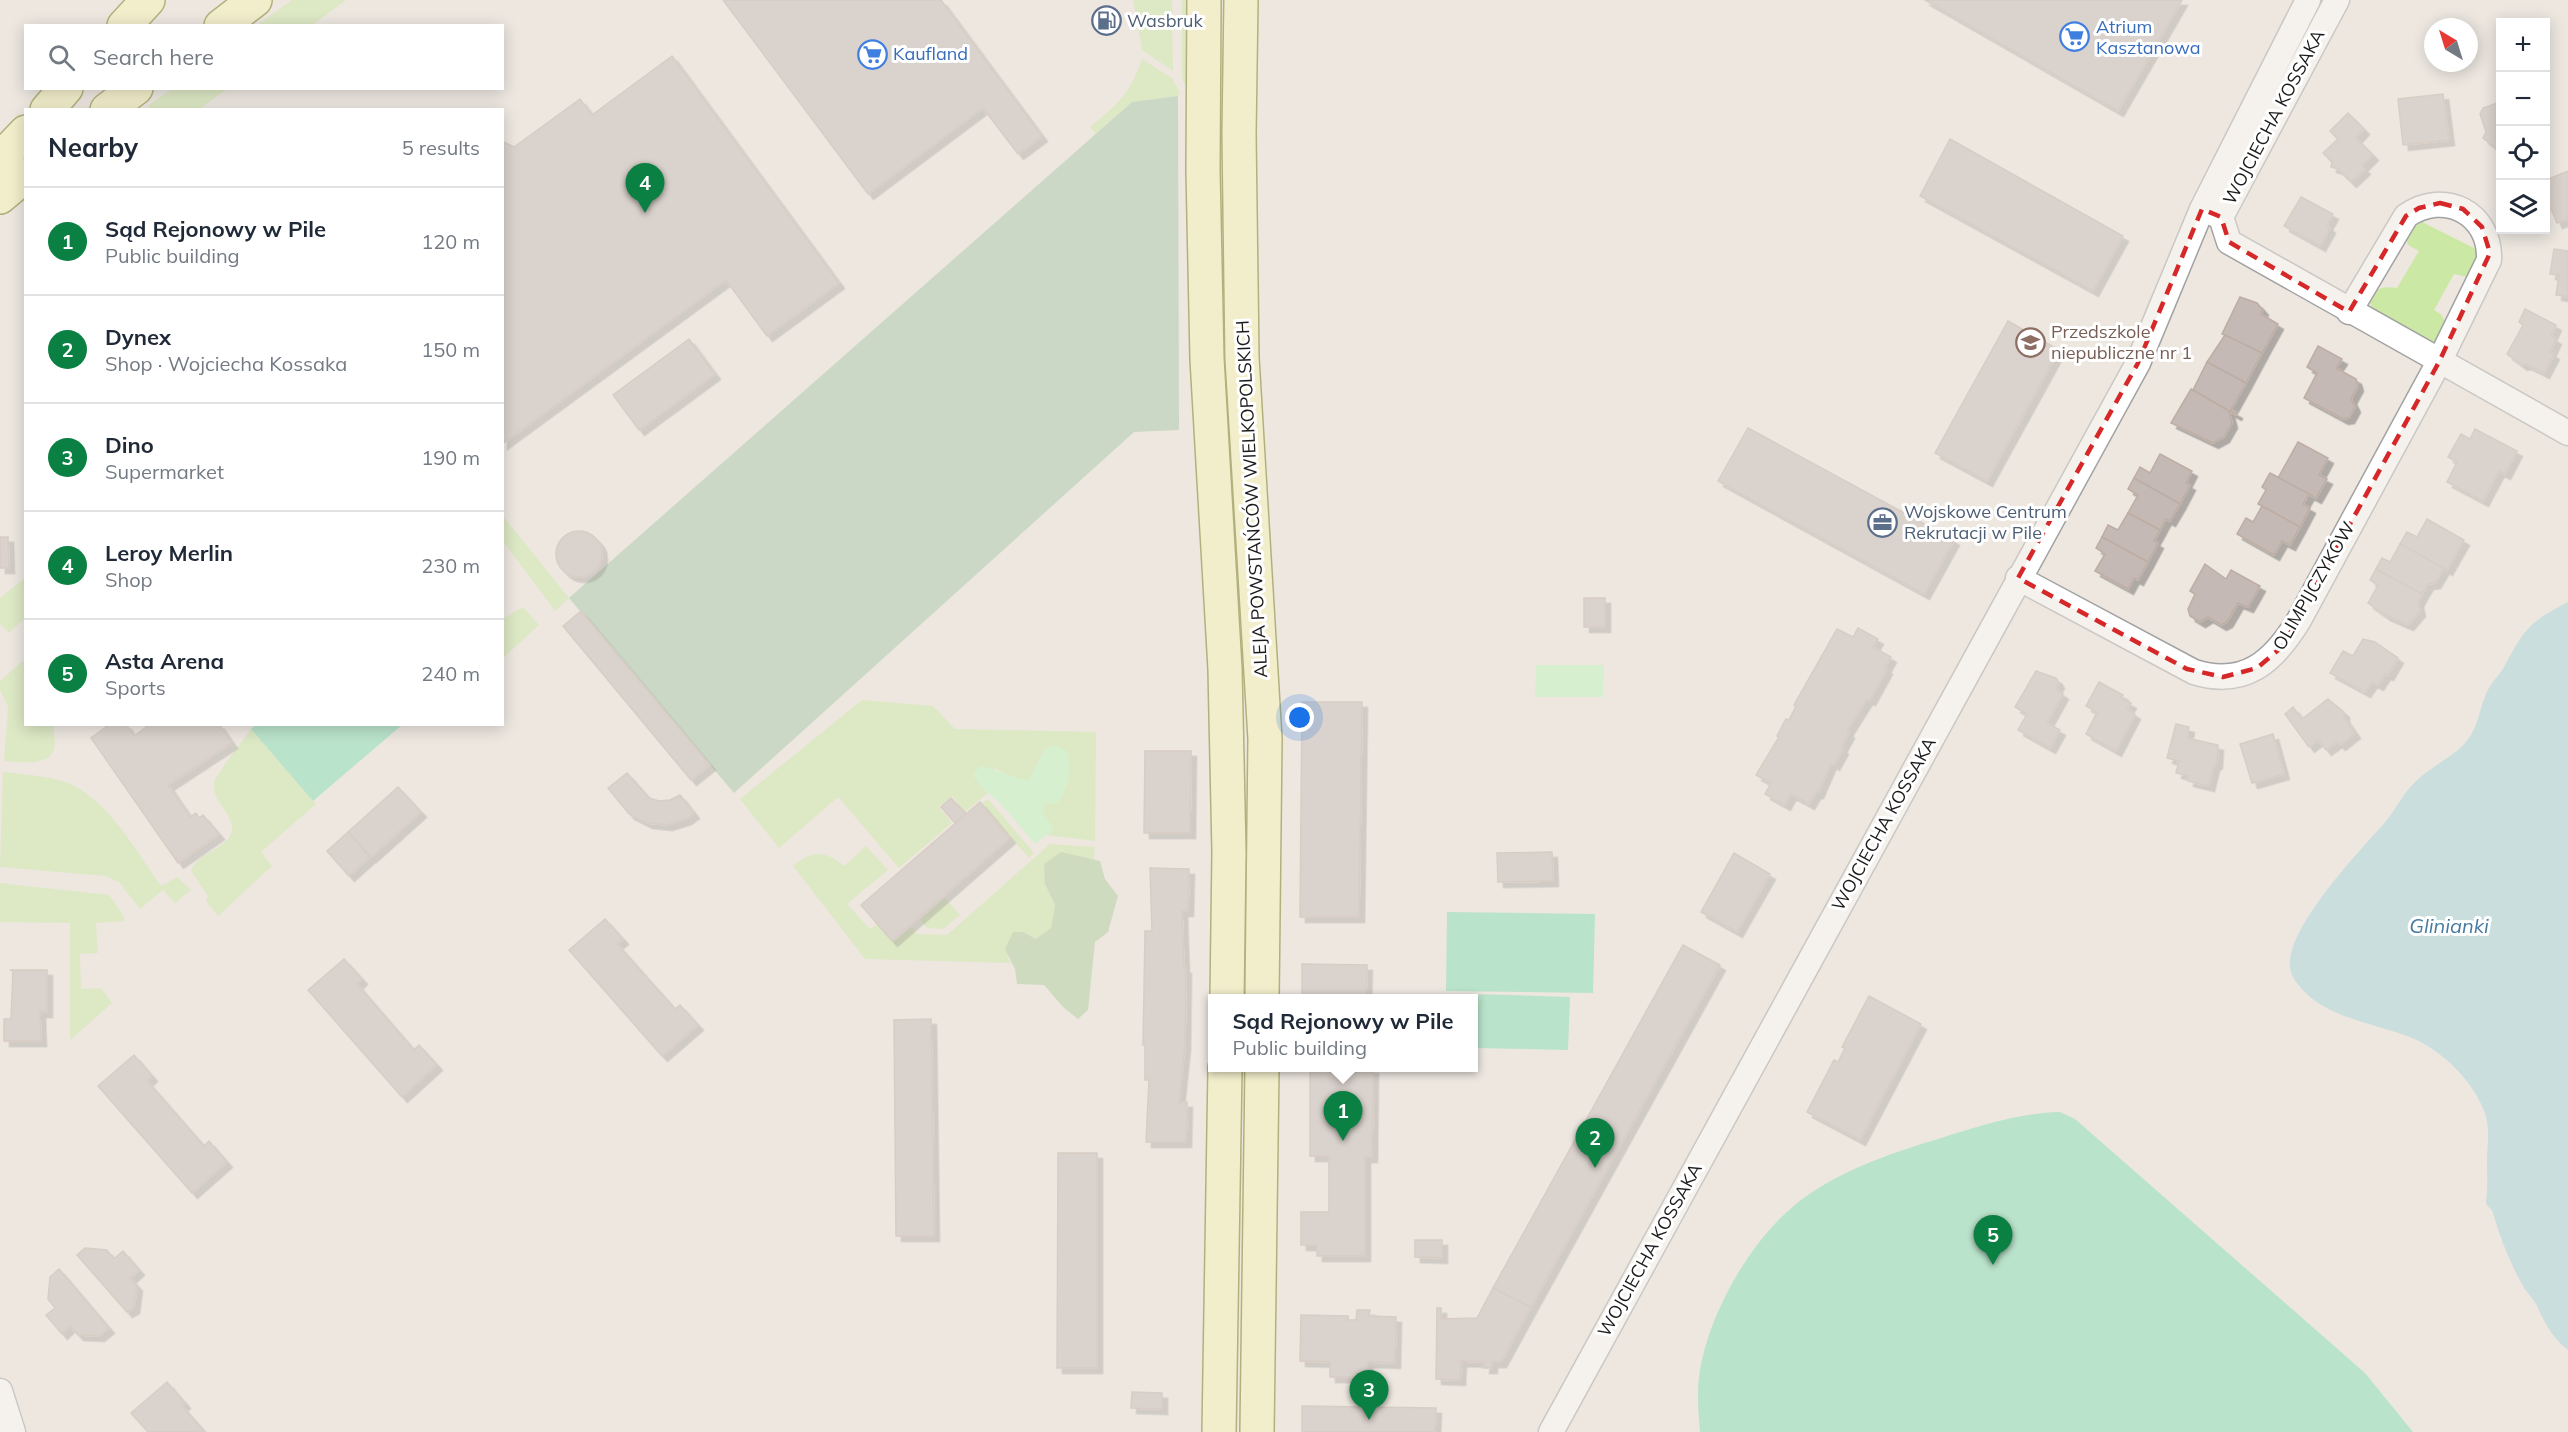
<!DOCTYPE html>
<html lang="en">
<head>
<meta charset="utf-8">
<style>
	body { margin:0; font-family:Mulish,sans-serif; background:#f2f2f3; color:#1f2937 }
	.controls { position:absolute; right:18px; top:18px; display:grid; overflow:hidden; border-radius:0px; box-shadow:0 3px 15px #0003 }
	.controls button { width:54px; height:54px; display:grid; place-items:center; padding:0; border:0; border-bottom:2px solid #e0e1e3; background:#fff; color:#1f2937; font:30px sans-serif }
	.compass { position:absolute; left:2424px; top:18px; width:54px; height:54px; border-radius:50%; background:#fff; box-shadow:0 3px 15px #0003; rotate:322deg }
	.you { position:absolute; left:1300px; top:718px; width:21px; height:21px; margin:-15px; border:4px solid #fff; border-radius:50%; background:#1a73e8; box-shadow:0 0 0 9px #1a73e833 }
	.badge { display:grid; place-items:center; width:39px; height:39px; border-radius:50%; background:#0b8043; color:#fff; font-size:20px; font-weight:700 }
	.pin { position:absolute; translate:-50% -50px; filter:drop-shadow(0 2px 3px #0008) }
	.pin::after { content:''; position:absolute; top:32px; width:21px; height:18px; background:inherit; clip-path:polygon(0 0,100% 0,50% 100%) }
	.popup { position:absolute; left:1208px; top:994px; width:270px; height:78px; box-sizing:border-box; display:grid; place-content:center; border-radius:0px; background:#fff; filter:drop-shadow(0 2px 4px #0005); font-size:20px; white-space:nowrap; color:#747a83 }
	.popup b { font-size:22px; color:#1f2937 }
	.popup::after { content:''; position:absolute; left:50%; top:100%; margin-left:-12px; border:12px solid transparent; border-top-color:#fff }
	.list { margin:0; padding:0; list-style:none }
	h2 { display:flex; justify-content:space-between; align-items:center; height:78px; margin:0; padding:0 24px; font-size:26px }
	h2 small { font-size:20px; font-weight:400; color:#747a83 }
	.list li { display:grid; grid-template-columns:39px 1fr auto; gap:18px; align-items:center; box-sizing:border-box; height:108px; padding:0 24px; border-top:2px solid #e0e1e3 }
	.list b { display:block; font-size:22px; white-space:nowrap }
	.list p { margin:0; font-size:20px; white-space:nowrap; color:#747a83 }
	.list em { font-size:20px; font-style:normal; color:#747a83 }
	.icon { flex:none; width:33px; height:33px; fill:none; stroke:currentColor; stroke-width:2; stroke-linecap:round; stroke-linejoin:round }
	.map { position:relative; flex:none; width:2568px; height:1432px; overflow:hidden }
	.search { position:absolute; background:#fff; box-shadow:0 3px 15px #0003; left:24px; top:24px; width:480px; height:66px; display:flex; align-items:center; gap:15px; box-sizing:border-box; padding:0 21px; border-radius:0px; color:#747a83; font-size:22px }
	.panel { position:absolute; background:#fff; box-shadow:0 3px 15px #0003; left:24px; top:108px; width:480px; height:618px; border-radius:0px }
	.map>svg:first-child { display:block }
	.grass { fill:#cbe8a5 }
	.forest { fill:#a9cc94 }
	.cemetery { fill:#a1c5a4 }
	.park { fill:#bbf9bb }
	.pitch { fill:#7dddb1 }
	.water { fill:#a0d2db }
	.building { fill:#c4b9b4; stroke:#beada3; stroke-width:1.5; filter:url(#shadow) }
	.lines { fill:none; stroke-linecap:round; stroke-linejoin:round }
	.street-casing { stroke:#a2a2a2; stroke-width:27 }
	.secondary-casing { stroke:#6b6f05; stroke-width:36 }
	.street { stroke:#fff; stroke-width:24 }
	.secondary { stroke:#f9f7b2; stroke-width:33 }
	.marked { fill:none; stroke:#d62828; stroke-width:4.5; stroke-dasharray:12 8; stroke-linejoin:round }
	.labels { text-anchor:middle; stroke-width:6; stroke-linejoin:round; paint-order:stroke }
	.service-label { font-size:18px; fill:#4e5e75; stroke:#fff; text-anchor:start }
	.shop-label { font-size:18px; fill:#366cbe; stroke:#fff; text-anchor:start }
	.street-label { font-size:18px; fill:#1b1b1b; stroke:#fff }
	.education-label { font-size:18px; fill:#785e54; stroke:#fff; text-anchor:start }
	.water-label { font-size:20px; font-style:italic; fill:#467aa1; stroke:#fff }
</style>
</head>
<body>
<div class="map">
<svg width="2568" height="1432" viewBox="0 0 2568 1432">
	<defs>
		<filter id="shadow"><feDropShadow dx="5.5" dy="5.5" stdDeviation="0" flood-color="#0004"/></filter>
	</defs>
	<rect width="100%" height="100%" fill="#ede7e0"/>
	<g class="grass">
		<path d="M292,0H346L312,25H257Z"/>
		<path d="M1133,0H1172L1173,71L1142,50Z"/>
		<path d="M1182,0H1191L1189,94L1182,78Z"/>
		<path d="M1142,59L1172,78L1180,93L1178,96L1132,102L1096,134L1090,127C1118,104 1130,94 1142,59Z"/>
		<path d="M172,89V88L227,89L199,109H148L149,105Z"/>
		<path d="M2422,222L2474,248L2480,254L2473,274L2467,277L2454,274L2434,310L2442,315L2446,325L2435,341H2426L2373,311C2364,292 2380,285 2397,288L2419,251L2408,245L2406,237L2414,223Z"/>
		<path d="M503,516L569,598L555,611L503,541Z"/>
		<path d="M25,578V618L9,633L0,624V598Z"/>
		<path d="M523,607L539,625L503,658V619Z"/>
		<path d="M25,661L26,724L53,725C54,731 56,743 54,749C49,767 17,762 4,761L8,707L0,690V681L20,663Z"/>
		<path d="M862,700L933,706L955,729L1096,732L1095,841L1047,835L1053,829L1043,813L1046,747L1029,780L1015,778L994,768L980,786L988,793L965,812L952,796L939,807L952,823L899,868L838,797L779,848L740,799Z"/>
		<path d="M251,729L316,804L261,852L272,866L218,916L206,901L208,896L191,871C197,853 224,850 231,834C238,817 211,802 214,783C216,774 244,739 251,729Z"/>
		<path d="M3,772C27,775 60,776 80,789C116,813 137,852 161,886L177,877L191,890L175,903L163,890L140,909L119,882L105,876L0,867Z"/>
		<path d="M988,799L1034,853L1029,858L981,804Z"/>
		<path d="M1050,844L1095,847L1094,860L1086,859L1045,884L1055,905L1051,928L1036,939L1023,932L1007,956L1011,963L865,959L793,866C812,850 825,850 844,866L866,846L888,870L847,904L870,929L877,924L893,942L912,927L917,934L947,935Z"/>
		<path d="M0,883L109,895L122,913L125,921L96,923L98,953L80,954L81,989L101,988L112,1003L70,1040V923L0,922Z"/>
		<path d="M945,898L960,915L943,929L927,928L920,920Z"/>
	</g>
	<path class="forest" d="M1061,852L1100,861L1105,879L1118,896L1108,932L1095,942L1088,1010L1078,1019L1063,1007L1044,985L1017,984L1015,969L1005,949L1013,932H1023L1036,939L1051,928L1055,905L1045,884L1044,864Z"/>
	<path class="cemetery" d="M1178,96L1179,430L1134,432L734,793L569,598L1132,102Z"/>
	<g class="park">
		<path d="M1536,665H1604L1603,697H1535Z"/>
		<path d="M1056,745L1067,751C1071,769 1070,789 1056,804L1044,803L1043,813L1054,829L1035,844L1000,803L980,786L973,775L980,766C998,769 1012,778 1029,780L1046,747Z"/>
	</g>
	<g class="pitch">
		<path d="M257,724H402V725L313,801L251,729Z"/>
		<path d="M1447,912L1595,914L1593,993L1446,991Z"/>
		<path d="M1475,994L1570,997L1568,1050L1474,1048Z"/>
		<path d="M2060,1112L2075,1119L2365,1373L2413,1432H1700C1698,1408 1696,1384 1702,1360C1715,1301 1758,1229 1808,1195C1849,1167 1895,1152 1941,1138C1981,1126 2018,1113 2060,1112Z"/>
	</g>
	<path class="water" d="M2568,602V1350C2553,1339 2544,1322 2537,1306C2533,1298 2527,1293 2523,1286C2510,1263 2500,1238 2493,1213C2492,1208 2486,1207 2486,1201C2488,1188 2487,1175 2487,1162C2487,1139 2492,1126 2481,1104C2470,1079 2443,1053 2419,1041C2378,1022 2318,1020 2293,977C2272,940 2363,848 2386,821C2397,808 2403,793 2416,781C2431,766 2452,758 2466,742C2479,727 2479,708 2487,692C2491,682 2499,676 2504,667C2525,628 2528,623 2568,602Z"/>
	<g class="building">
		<path d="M723,0H941L1042,136L1018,154L983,108L868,194Z"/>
		<path d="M1925,0H2182L2118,111Z"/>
		<path d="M672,56L839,283L767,336L726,280L502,444V141L514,147L580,99L592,115Z"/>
		<path d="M2443,94L2449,140L2403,145L2398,99Z"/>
		<path d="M2500,102V148L2497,149L2483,138L2486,132L2480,114L2483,108Z"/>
		<path d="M2348,113L2364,129L2356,138L2373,155L2362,166L2365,169L2351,182L2338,169L2331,167L2332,162L2323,153L2338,139L2330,131Z"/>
		<path d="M1950,139L2123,236L2093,291L1920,196Z"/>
		<path d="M2568,171V219L2557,223L2549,204L2546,206V180Z"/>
		<path d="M2301,197L2333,214L2327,225L2330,228L2320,246L2284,226Z"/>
		<path d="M2554,249L2568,251V297L2556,295L2559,275L2550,274Z"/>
		<path d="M2240,297L2257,303L2263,310L2261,314L2278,324L2262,353L2222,334Z"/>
		<path d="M2525,309L2556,325L2551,336L2556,339L2550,352L2554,354L2544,373L2526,364L2522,365L2507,354L2523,325L2519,322Z"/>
		<path d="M2008,321L2059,350L1987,481L1935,453Z"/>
		<path d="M2225,335L2262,353L2246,383L2207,362Z"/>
		<path d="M689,339L715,374L639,430L613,395Z"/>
		<path d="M2318,346L2342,359L2336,368L2356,379L2358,386L2351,399L2355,407L2349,418L2343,419L2304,398L2317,373L2307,367Z"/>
		<path d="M2207,362L2246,383L2231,410L2237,413L2236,415L2193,390Z"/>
		<path d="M2191,389L2229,411L2232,423L2224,437L2213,443L2171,423Z"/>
		<path d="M1748,428L1954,540L1924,594L1718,481Z"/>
		<path d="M2475,429L2517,451L2505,474L2499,471L2483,501L2447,482L2457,462L2448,457L2461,434L2470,439Z"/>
		<path d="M2298,442L2328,458L2319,475L2327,479L2316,498L2278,478Z"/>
		<path d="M2160,454L2192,471L2186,483L2190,485L2180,504L2134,478L2140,467L2150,473Z"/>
		<path d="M2270,473L2309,494L2303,504L2310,508L2300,527L2258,504L2266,490L2262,487Z"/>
		<path d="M2134,478L2180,504L2170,521L2166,519L2160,530L2128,513L2138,495L2128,489Z"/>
		<path d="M2262,506L2300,527L2290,545L2282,541L2274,555L2237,534L2246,518L2253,522Z"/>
		<path d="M2128,513L2160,530L2154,541L2158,543L2148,562L2102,537L2108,525L2118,530Z"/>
		<path d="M2427,519L2464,540L2447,570L2400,544L2407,532L2417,537Z"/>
		<circle cx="579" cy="554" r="23"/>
		<path d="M0,537H8L9,568H0Z"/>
		<path d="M2102,537L2148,562L2138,580L2134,578L2128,589L2095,571L2105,554L2096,548Z"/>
		<path d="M2400,544L2444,568L2435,583L2428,584L2422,594L2376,569L2382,558L2390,562Z"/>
		<path d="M2205,564L2226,579L2231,570L2260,586L2248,607L2238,603L2227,622L2221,625L2208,617L2200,622L2190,616L2188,609L2195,594L2190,591Z"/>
		<path d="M2376,569L2422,594L2418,602L2420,611L2408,625L2385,615L2368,603L2378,585L2370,580Z"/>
		<rect x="1584" y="598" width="21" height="29"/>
		<path d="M581,611L710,765L691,780L563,626Z"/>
		<path d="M1858,628L1878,639L1873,647L1891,657L1885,668L1887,669L1870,700L1867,699L1847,731L1849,733L1841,748L1843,749L1834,765L1831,763L1818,793L1816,792L1809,804L1791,794L1785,805L1765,794L1771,783L1756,775L1779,737L1777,736L1786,719L1789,720L1796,706L1794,705L1837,629L1853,637Z"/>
		<path d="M2363,639L2375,642L2398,658L2388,675L2385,674L2378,685L2372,682L2365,692L2330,673L2343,651L2353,656Z"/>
		<path d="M2036,671L2056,678L2059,683L2056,689L2063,694L2047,723L2060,730L2050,748L2018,730L2027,714L2015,707Z"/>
		<path d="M2099,682L2123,695L2121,698L2131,703L2127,709L2135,714L2116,751L2086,734L2097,712L2086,706Z"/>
		<path d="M2328,699L2344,712V717L2355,733L2340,745L2337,742L2326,750L2318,740L2309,747L2285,714L2293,707L2302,719Z"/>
		<path d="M1302,702H1362L1359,917H1300Z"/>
		<path d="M110,724H126L134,736L150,724H219L232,743L168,785L190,817L196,813L199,818L203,815L219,834L178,863L91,738Z"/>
		<path d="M2176,724L2189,727L2187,738L2218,745L2217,763L2214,766L2209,786L2188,781L2189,776L2176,773L2179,761L2167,758Z"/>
		<path d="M2273,734L2284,774L2252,783L2240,744Z"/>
		<path d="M1145,751H1191L1190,833H1144Z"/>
		<path d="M627,773L649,798L659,801L670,800L680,795L694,813L686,819L667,825L647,823L629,814L608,788Z"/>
		<path d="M398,787L421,812L371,857L348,832Z"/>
		<path d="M951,798L966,814L955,823L941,807Z"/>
		<path d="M980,802L1010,838L892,941L861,905Z"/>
		<path d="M348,832L370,857L349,876L327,851Z"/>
		<path d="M1552,852L1553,881L1498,882L1497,853Z"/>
		<path d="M1734,853L1770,874L1737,932L1701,912Z"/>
		<path d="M1150,868L1189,869L1188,911H1182L1184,968H1186L1185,1045L1179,1102H1187L1186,1142H1146L1149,1080H1145V1045H1143L1145,931H1152Z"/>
		<path d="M605,919L623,939L617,944L675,1009L680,1005L698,1025L662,1056L569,950Z"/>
		<path d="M1683,945L1720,965L1531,1307L1493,1288Z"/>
		<path d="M344,959L362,979L357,984L414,1050L419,1045L437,1065L402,1097L308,990Z"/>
		<path d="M1302,964L1367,965L1366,998H1302Z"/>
		<path d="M10,970H47V1012H40L41,1041H4V1019H11L13,971Z"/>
		<path d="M1869,996L1921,1024L1860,1140L1807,1112L1834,1060L1838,1062L1845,1048L1842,1047Z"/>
		<path d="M931,1019L934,1236H896L894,1020Z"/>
		<path d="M134,1055L152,1076L147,1081L204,1146L209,1141L227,1162L192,1193L98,1086Z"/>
		<path d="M1310,1068H1373L1372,1157H1365V1256H1317V1245H1301V1212H1329V1156H1310Z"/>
		<path d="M1058,1153H1097V1368H1057Z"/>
		<path d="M1415,1240H1442V1258L1415,1257Z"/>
		<path d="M85,1248L107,1250L114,1259L123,1251L139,1270L130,1278L137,1286L134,1308L127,1312L77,1255Z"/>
		<path d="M59,1269L109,1328L99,1336L78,1335L70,1326L62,1334L46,1315L55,1308L48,1299L50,1277Z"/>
		<path d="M1493,1288L1531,1307L1501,1362H1492V1368H1484L1485,1362L1461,1361L1460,1380L1436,1379L1437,1308H1441V1319L1477,1318Z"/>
		<path d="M1357,1310H1370L1369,1316L1396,1317L1395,1363L1367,1362V1377H1330V1362L1300,1361L1301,1315L1348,1316V1320H1356Z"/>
		<path d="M167,1382L185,1403L182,1406L205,1432H148L131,1413Z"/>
		<path d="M1132,1392L1162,1393V1409L1131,1408Z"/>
		<path d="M1302,1406L1436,1408L1435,1432H1302Z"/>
	</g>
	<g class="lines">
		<defs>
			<g id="street">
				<path d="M2207,211L2221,217L2337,0"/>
				<path d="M2221,217L2229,242L2568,433"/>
				<path d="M2018,578L2194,672C2245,688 2274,661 2299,620L2439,362L2489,260C2491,213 2444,189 2406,216L2349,312"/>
				<path d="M0,1391L13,1432"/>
				<path d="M1551,1432L2138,363L2202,209L2308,0"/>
			</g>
			<g id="secondary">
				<path d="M1204,0L1203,171L1207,359L1225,669L1229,852L1227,998"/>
				<path d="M1241,0L1239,134L1242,358L1265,739L1262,998"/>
				<path d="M124,26L148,0"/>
				<path d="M221,26L255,0"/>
				<path d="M47,110L66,88"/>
				<path d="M107,110L136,88"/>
				<path d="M0,159L26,132"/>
				<path d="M0,197L26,175"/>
				<path d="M1219,1432L1225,1068"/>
				<path d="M1257,1432L1262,1068"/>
			</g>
		</defs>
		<use href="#street" class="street-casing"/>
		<use href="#secondary" class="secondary-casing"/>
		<use href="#street" class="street"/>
		<use href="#secondary" class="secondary"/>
	</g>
	<path d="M0 0H2568V1432H0ZM2440,203L2463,209L2482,227L2490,253L2439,362L2283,646L2257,668L2223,677L2187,669L2018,578L2138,363L2202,209L2221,217L2229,242L2349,312L2406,216L2419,208Z" fill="#ede7e0" fill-opacity=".55" fill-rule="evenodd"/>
	<path class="marked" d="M2440,203L2463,209L2482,227L2490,253L2439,362L2283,646L2257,668L2223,677L2187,669L2018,578L2138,363L2202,209L2221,217L2229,242L2349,312L2406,216L2419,208Z"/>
	<defs>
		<symbol id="fuel-ring" viewBox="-11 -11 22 22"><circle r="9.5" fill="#fff" stroke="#5c6f8a" stroke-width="1.5"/><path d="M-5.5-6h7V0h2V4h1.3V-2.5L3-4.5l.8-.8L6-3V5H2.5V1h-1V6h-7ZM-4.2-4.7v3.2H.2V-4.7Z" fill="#5c6f8a"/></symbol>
		<symbol id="supermarket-ring" viewBox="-11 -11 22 22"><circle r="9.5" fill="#fff" stroke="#3f7fe0" stroke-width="1.5"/><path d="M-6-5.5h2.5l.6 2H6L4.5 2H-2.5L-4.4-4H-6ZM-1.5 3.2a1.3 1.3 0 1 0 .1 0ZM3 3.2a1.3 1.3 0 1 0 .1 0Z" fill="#3f7fe0"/></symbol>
		<symbol id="school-ring" viewBox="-11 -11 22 22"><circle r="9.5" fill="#fff" stroke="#8d6e63" stroke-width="1.5"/><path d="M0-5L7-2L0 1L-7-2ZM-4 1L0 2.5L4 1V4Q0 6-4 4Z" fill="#8d6e63"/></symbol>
		<symbol id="office-ring" viewBox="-11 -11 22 22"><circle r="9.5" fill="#fff" stroke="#5c6f8a" stroke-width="1.5"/><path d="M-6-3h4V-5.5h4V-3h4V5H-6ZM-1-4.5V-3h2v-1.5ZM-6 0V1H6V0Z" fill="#5c6f8a"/></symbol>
	</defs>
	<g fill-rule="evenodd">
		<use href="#fuel-ring" x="1090" y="4" width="33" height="33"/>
		<use href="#supermarket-ring" x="2058" y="20" width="33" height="33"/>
		<use href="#supermarket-ring" x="856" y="38" width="33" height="33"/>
		<use href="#school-ring" x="2014" y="326" width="33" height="33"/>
		<use href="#office-ring" x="1866" y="506" width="33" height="33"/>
	</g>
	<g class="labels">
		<g class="service-label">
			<text x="1127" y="27">Wasbruk</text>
			<text x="1904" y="518">Wojskowe Centrum<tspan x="1904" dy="21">Rekrutacji w Pile</tspan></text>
		</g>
		<g class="shop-label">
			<text x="2096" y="33">Atrium<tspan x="2096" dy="21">Kasztanowa</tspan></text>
			<text x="893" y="60">Kaufland</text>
		</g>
		<g class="street-label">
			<text transform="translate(2274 117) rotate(-62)" y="6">WOJCIECHA KOSSAKA</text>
			<text transform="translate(1252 499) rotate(-93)" y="6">ALEJA POWSTAŃCÓW WIELKOPOLSKICH</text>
			<text transform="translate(2314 586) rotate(-60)" y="6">OLIMPIJCZYKÓW</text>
			<text transform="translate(1884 824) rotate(-61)" y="6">WOJCIECHA KOSSAKA</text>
			<text transform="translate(1650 1250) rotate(-61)" y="6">WOJCIECHA KOSSAKA</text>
		</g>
		<g class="education-label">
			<text x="2051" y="338">Przedszkole<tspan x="2051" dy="21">niepubliczne nr 1</tspan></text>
		</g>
		<g class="water-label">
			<text x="2449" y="933">Glinianki</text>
		</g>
	</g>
</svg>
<div class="controls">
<button>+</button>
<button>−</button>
<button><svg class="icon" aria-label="locate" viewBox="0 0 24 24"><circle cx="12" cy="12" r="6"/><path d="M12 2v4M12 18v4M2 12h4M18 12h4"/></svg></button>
<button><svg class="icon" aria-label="layers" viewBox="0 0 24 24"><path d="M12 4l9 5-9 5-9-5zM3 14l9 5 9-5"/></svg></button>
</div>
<svg class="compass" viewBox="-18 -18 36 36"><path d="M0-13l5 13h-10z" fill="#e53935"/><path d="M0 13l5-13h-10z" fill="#747a83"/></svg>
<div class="you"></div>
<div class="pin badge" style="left:1343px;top:1141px">1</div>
<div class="popup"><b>Sąd Rejonowy w Pile</b>Public building</div>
<div class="pin badge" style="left:1595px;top:1168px">2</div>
<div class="pin badge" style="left:1369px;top:1420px">3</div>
<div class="pin badge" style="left:645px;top:213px">4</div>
<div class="pin badge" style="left:1993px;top:1265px">5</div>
<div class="search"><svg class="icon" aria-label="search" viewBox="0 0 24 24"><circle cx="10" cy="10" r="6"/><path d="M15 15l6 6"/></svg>Search here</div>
<section class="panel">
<h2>Nearby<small>5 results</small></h2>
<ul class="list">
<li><span class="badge">1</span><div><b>Sąd Rejonowy w Pile</b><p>Public building</p></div><em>120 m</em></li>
<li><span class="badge">2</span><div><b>Dynex</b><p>Shop · Wojciecha Kossaka</p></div><em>150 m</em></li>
<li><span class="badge">3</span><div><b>Dino</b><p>Supermarket</p></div><em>190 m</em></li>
<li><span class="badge">4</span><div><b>Leroy Merlin</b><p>Shop</p></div><em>230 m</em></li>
<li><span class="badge">5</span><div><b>Asta Arena</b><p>Sports</p></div><em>240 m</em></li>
</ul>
</section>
</div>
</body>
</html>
